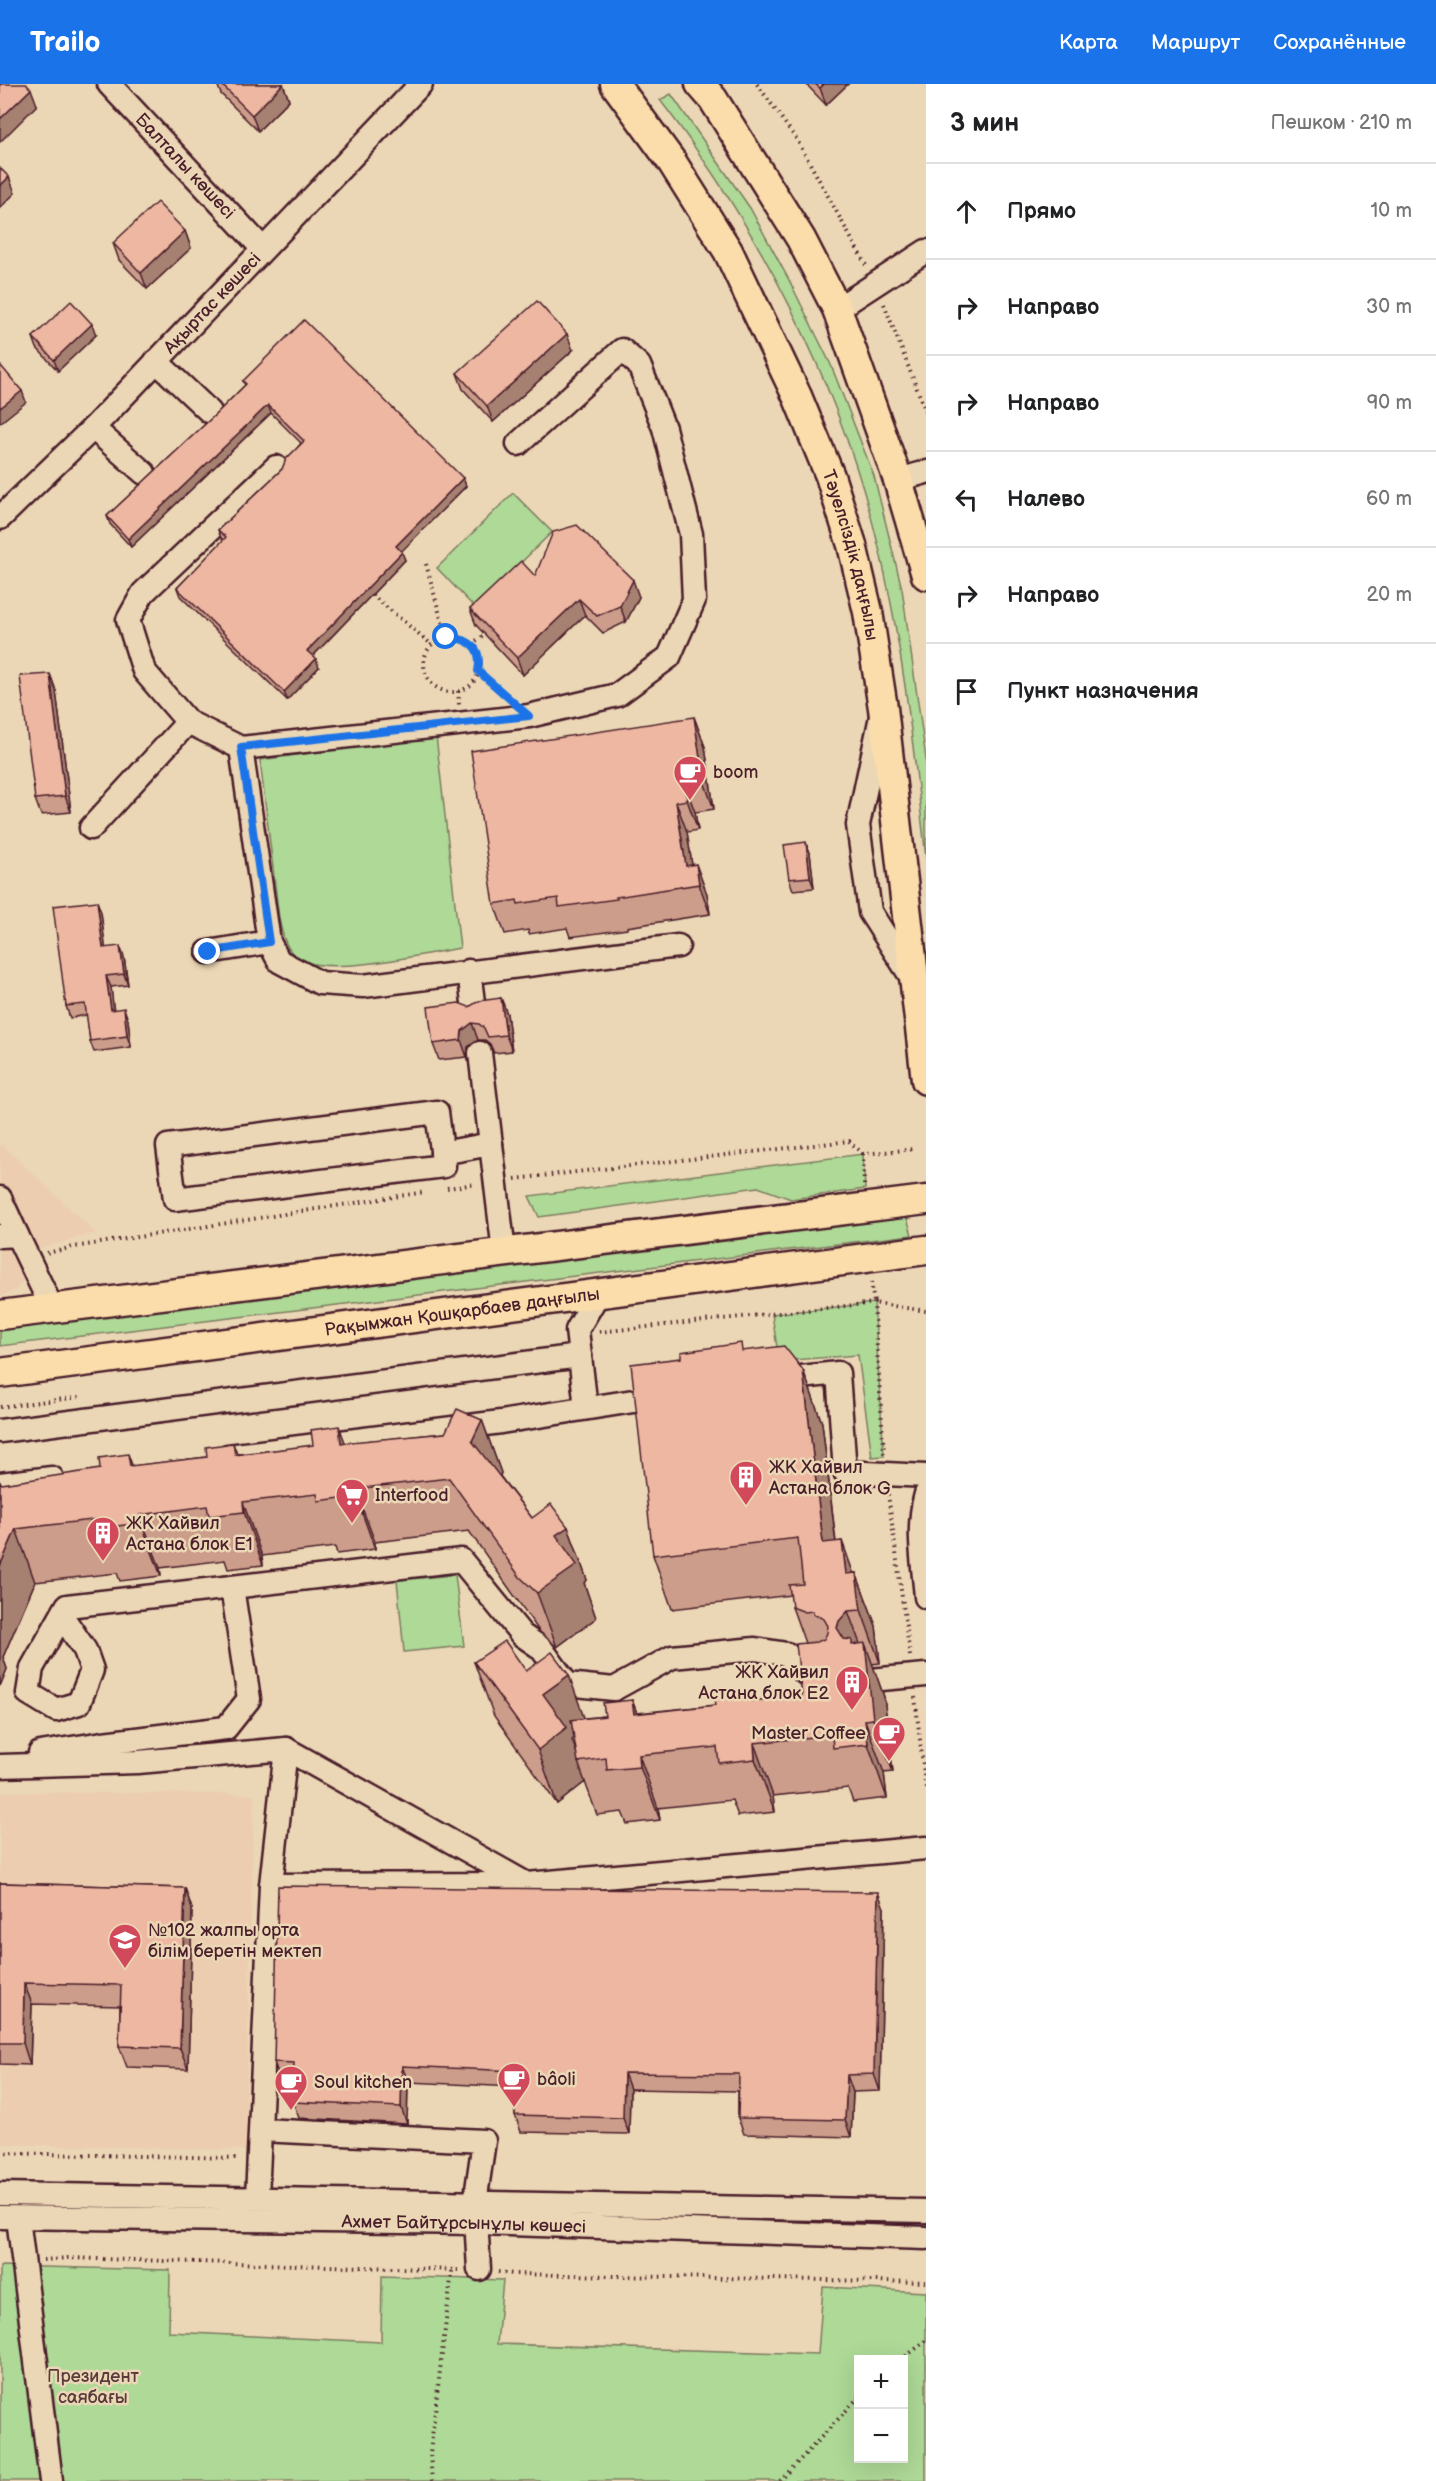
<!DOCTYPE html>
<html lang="ru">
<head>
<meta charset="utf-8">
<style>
	body { margin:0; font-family:"Balsamiq Sans",sans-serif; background:#f6f6f6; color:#202124 }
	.controls { position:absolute; right:18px; bottom:18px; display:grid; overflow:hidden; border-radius:0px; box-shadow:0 6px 24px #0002 }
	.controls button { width:54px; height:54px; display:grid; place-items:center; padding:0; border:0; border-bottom:2px solid #e0e0e0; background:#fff; color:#202124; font:30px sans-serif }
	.stop { position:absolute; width:18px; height:18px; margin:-14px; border:4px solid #1a73e8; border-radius:50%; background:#fff }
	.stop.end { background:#1a73e8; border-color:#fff; box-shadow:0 2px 6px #0008 }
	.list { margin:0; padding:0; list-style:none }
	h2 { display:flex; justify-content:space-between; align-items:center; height:78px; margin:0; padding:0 24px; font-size:26px }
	h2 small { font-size:20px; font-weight:400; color:#757577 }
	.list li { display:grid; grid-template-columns:39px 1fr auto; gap:18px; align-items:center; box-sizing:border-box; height:96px; padding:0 24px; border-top:2px solid #e0e0e0 }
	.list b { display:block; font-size:22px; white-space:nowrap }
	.list em { font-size:20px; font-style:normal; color:#757577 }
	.icon { flex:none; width:33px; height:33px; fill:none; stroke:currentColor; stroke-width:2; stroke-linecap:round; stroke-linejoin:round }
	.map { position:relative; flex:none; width:926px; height:2397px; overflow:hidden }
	header { display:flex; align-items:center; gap:36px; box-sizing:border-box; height:84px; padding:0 30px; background:#1a73e8; color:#fff }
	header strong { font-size:28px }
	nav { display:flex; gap:33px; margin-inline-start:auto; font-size:21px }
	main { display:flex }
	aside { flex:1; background:#fff }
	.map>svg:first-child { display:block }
	.built { fill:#eccdaf }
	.green { fill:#aed996; stroke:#7c7c60; stroke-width:1.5; fill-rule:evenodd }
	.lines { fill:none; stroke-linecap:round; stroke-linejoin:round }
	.minor-casing { stroke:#4a1f2b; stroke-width:27 }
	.major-casing { stroke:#4a1f2b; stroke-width:33 }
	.path { stroke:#4a1f2b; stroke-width:4; stroke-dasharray:1.5 4.5; stroke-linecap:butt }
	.minor { stroke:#ebd7b5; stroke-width:22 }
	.major { stroke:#faddab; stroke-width:28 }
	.wall { fill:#cc9d8a; stroke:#4a1f2b; stroke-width:1.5 }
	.shaded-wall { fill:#a68071; stroke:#4a1f2b; stroke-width:1.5 }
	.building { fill:#edb7a1; stroke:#4a1f2b; stroke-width:1.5 }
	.route { stroke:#1a73e8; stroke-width:8 }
	.labels { text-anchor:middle; stroke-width:5; stroke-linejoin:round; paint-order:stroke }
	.street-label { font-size:18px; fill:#4a1f2b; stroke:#ebd7b5 }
	.poi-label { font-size:18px; fill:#4a1f2b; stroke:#ebd7b5; text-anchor:start }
	.park-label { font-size:18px; fill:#593b3b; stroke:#ebd7b5 }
</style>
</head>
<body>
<header>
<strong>Trailo</strong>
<nav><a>Карта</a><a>Маршрут</a><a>Сохранённые</a></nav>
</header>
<main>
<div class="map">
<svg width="926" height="2397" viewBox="0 0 926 2397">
	<rect width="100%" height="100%" fill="#ebd7b5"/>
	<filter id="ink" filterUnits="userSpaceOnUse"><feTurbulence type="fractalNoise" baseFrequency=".0167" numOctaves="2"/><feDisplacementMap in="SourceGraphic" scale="12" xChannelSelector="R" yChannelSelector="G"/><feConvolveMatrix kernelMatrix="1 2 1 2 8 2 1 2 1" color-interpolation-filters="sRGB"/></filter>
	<g filter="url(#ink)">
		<g class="built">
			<path d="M0,1059L96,1149L20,1169L24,1188L23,1197L17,1205L0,1213Z"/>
			<path d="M0,1708L254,1710L245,2066L0,2060Z"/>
		</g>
		<g class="green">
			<path d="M671,10L750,124L789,196L831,281L874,392L902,505L926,675V774C914,668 903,560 877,456C838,297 760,146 660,16Z"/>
			<path d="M513,409L552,448L475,524L437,484Z"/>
			<path d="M436,652L460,864C423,870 336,891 303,877C286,870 282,850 279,834L260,676Z"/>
			<path d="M863,1070L865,1105L791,1115L758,1103L539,1133L529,1112Z"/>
			<path d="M907,1134L912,1151L0,1262V1243L867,1136Z"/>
			<path d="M874,1219L884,1372L872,1373L858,1271L779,1277L772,1230Z"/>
			<path d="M455,1491L464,1562L404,1568L397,1496Z"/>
			<path d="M0,2182L170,2186L169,2248L381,2258L382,2192L503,2196L497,2260L818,2270L823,2203L926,2208V2397H0ZM858,2276H904V2374H858Z"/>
		</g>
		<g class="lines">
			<defs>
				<g id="minor">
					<path id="s1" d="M109,0L262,164"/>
					<path d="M837,225L926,167"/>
					<path d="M156,277L210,328"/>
					<path d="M93,344L144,389"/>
					<path d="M276,383L143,509L128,536L144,587L188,638L241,664L529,632L617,611L669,573L694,516L691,450L664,344L639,281L622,266L518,360"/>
					<path d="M898,396L926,388"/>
					<path id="s2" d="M0,434L93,344L421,0"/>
					<path d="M880,637L858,741L870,828L914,897"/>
					<path d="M241,664L269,858L279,877L320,899L363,902L678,862"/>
					<path d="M91,744L188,638"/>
					<path d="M208,868L269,858"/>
					<path d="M469,887L474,926"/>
					<path d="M480,969L504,1168"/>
					<path d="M437,1028L444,1082L175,1115L168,1062Z"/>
					<path d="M442,1069L491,1060"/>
					<path d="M0,1114L17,1151"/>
					<path d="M0,1152L17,1151L52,1224"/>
					<path d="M774,1296L838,1289L845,1388L926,1392"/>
					<path d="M586,1324L577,1246L598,1210"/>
					<path d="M0,1347L580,1272"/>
					<path d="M228,1372L501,1338L665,1312"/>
					<path d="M0,1400L52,1394"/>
					<path d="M926,1410C916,1444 923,1478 926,1513"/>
					<path d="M232,1503L461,1476L522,1551L541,1564L567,1600L614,1605L672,1573L755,1565L787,1570L806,1590L824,1595"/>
					<path d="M870,1596L926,1591"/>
					<path d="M40,1669L103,1659L226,1644L249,1615L232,1503L67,1522L32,1584L28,1609L56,1626L79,1619L92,1586L85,1566L62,1532"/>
					<path d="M0,1682L138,1678L286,1665L527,1800L926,1764"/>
					<path d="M271,1801L286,1665"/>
					<path d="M261,2046L484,2057L475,2119L479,2185"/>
					<path d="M0,2110L926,2127"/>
					<path d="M257,2114L271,1801L524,1800"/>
					<path id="s3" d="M0,2133L477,2139L926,2154"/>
					<path d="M18,2134L51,2397"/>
				</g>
				<g id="major">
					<path id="s4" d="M615,0L672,78L728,167L797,312L830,392L852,461L868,528L883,624L926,996"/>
					<path d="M700,0L713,15L801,155L837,225L898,396L926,491"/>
					<path d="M0,1231L926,1116"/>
					<path id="s5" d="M0,1289L926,1166"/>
				</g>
			</defs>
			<use href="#minor" class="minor-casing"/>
			<use href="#major" class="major-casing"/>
			<g class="path">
				<path d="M757,0L797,56L867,183"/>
				<path d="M884,220L926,328"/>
				<path d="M426,480L446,553"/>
				<path d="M372,511L431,560"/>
				<circle cx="452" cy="580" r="28"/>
				<path d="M471,560L485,551"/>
				<path d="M478,587L507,612"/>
				<path d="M458,607L459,621"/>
				<path d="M515,1095L849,1057L863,1070"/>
				<path d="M864,1101L863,1070L915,1065"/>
				<path d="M447,1104L475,1100"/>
				<path d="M47,1169L74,1163L425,1108"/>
				<path d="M871,1198L874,1219L926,1227"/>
				<path d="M599,1248L874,1219L884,1370"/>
				<path d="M0,1323L80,1313"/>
				<path d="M888,1410L910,1572"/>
				<path d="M915,1613L926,1707"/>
				<path d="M0,2069L239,2074"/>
				<path d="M43,2176L68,2174L458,2186"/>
				<path d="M498,2188L513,2190L926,2198"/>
				<path d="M901,2276L926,2257"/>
				<path d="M432,2397L430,2369L452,2187"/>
				<path d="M780,2397L858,2314"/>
			</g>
			<use href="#minor" class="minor"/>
			<use href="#major" class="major"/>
		</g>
		<g class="wall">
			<path d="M217,0H283L289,16L258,47L221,10Z"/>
			<path d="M806,0H848L826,21Z"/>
			<path d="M185,147L191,164L147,205L119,176L113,159Z"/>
			<path d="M96,251L58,287L37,264L33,253Z"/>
			<path d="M573,266L493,338L463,305L457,289Z"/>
			<path d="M243,297L463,394L466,402L401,467L405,476L313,572L319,583L287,616L180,512L177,504L224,456L221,454L218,446L282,385L301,359L271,329L131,463L110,440L107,432L216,330L245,301Z"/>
			<path d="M535,492L639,513L626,538L603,549L585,531L523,591L476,541L470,525Z"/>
			<path d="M50,590L56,607L71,728L41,731L35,715Z"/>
			<path d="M694,633L705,663L714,725L695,728L698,746L687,748L692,781L707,810L710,830L627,843V845L570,853L567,844L529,850L528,846L505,850L494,820Z"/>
			<path d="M810,769L814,804L793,806L789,795Z"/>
			<path d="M101,828L105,864L124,873L128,901L111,903L113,926L128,936L131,963L94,968L90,957L87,931L70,934L66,922Z"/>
			<path d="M501,914L507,930L512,967L494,969L490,960L485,956H478L468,963L467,973L439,976L433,960L469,923Z"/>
			<path d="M744,1267L803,1286L822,1339L836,1458L842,1457L853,1489H856L876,1542L880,1579L872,1580L884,1613L893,1688L884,1689L887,1714L853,1718L848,1704L773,1712L775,1728L738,1732L732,1716L658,1724L660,1736L627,1740L622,1728L597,1731L585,1698L557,1720L494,1632L474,1578L526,1587L585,1634L605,1632L632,1616L637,1629L716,1621L748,1606L753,1617L802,1612L805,1559L792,1523L791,1511L672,1525L653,1471Z"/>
			<path d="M482,1336L501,1389L500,1392L532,1434L568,1443L587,1496L584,1499L596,1534L557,1563L539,1547L469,1447L375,1458V1465L337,1470L335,1463L262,1472L263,1481L228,1485L225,1476L160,1484L161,1492L120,1497L117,1489L35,1498L3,1573L7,1585L0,1602V1398L2,1400L133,1382L207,1373L233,1359L237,1370L445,1349Z"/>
			<path d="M0,1799L185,1804L192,1825L188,1985L127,1983L119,1962L120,1922L32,1920L30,1981L0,1980Z"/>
			<path d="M884,1824L880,2007L853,2008L851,2053L744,2050L738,2034V2007L630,2005L629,2050L521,2048L515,2031L516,2003L408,1998L407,2040L299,2034L293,2018L294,1995H280L274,1978Z"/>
		</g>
		<g class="shaded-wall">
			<path d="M283,0L289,16L258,47L252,31Z"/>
			<path d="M824,0H848L826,21L820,4Z"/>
			<path d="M31,5L37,21L0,58V35Z"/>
			<path d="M9,93L15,109L0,124V102Z"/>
			<path d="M185,147L191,164L147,205L141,189Z"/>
			<path d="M92,240L96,251L58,287L54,276Z"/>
			<path d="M567,250L573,266L493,338L487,322Z"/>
			<path d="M22,307L26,318L0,339V324Z"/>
			<path d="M268,321L271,329L131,463L128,455Z"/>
			<path d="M463,394L466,402L399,470L396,462Z"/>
			<path d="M402,468L405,476L310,575L307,567Z"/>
			<path d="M633,496L639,513L626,538L620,522Z"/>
			<path d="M579,515L585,531L523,591L517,574Z"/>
			<path d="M316,575L319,583L287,616L284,608Z"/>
			<path d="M50,590L56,607L71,728L65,712Z"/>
			<path d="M694,633L705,663L714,725L703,695Z"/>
			<path d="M684,698L695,728L698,746L687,716Z"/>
			<path d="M676,718L687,748L695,801L686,782Z"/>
			<path d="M806,758L810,769L814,804L810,793Z"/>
			<path d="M696,780L707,810L710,830L699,800Z"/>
			<path d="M97,817L101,828L107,876L103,864Z"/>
			<path d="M120,862L124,873L128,901L124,890Z"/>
			<path d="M106,892L111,903L115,937L111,926Z"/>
			<path d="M501,914L507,930L512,967L506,951Z"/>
			<path d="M124,924L128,936L131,963L127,952Z"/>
			<path d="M472,939L478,956L468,963L467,973L461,956L462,947Z"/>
			<path d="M803,1286L822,1339L842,1513L823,1459Z"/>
			<path d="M482,1336L501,1389L491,1410L472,1357Z"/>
			<path d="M339,1342L359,1396L341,1359Z"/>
			<path d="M128,1370L148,1424L130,1382Z"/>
			<path d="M355,1405L375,1458V1465L356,1412Z"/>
			<path d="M243,1418L262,1472L263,1481L244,1428Z"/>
			<path d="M140,1431L160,1484L161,1492L141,1439Z"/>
			<path d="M568,1443L587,1496L584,1499L596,1534L557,1563L537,1509L556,1451Z"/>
			<path d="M16,1445L35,1498L3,1573L7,1585L0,1602V1482Z"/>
			<path d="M842,1457L858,1502L856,1489L876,1542L880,1579L861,1526L846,1490Z"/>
			<path d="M848,1527L867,1579L865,1559L884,1613L893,1688L873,1635L837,1544L839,1537Z"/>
			<path d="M569,1591L588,1645L572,1656L580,1678H578L585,1698L557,1720L538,1666L543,1610Z"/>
			<path d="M748,1606L767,1657L750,1617Z"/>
			<path d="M632,1616L652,1669L634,1630Z"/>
			<path d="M865,1636L884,1689L887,1714L868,1660Z"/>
			<path d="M754,1659L773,1712L775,1728L755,1675Z"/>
			<path d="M639,1671L658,1724L660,1736L640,1683Z"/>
			<path d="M185,1804L192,1825L188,1985L180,1964Z"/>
			<path d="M878,1808L884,1824L880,2007L874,1990Z"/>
			<path d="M24,1899L32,1920L30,1981L23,1959Z"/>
			<path d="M402,1982L408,1998L407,2040L401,2023Z"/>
			<path d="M624,1989L630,2005L629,2050L623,2034Z"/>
			<path d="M847,1991L853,2008L851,2053L845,2036Z"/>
		</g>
		<g class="building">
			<path d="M0,0H26L31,5L0,35Z"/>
			<path d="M221,0H283L252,31Z"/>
			<path d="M815,0H824L820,4Z"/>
			<path d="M0,84L9,93L0,102Z"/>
			<path d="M157,118L185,147L141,189L113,159Z"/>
			<path d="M71,217L92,240L54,276L33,253Z"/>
			<path d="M537,217L567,250L487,322L457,289Z"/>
			<path d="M304,236L463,394L396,462L402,468L307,567L316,575L284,608L177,504L226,453L218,446L282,385L286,375L304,357L268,321L128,455L107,432L216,330L246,300L243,297Z"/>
			<path d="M0,282H1L22,307L0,324Z"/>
			<path d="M577,441L633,496L620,522L597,532L579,515L517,574L470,525L521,477L535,492L553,448Z"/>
			<path d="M50,590L65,712L35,715L20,592Z"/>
			<path d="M694,633L703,695L684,698L687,716L676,718L686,782L696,780L699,800L616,813L617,815L559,823L558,814L518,820L517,816L494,820L471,667Z"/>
			<path d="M806,758L810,793L789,795L784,761Z"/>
			<path d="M97,817L103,864L120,862L124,890L106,892L111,926L124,924L127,952L90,957L85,920L66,922L53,822Z"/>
			<path d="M501,914L506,951L488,953L484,944L479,940L472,939L462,947L461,956L433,960L428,923L459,919L469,923L479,917Z"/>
			<path d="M741,1259L742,1267L784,1262L803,1286L823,1459L842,1457L846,1490L856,1489L861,1526L848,1527L839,1537L837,1544L844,1555L852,1556V1561L865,1559L873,1635L865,1636L868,1660L833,1664L832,1651L754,1659L755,1675L719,1679L717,1663L639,1671L640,1683L607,1686L606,1674L578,1678L571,1636L605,1632L603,1619L632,1616L634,1630L716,1621L714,1609L748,1606L750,1617L802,1612L796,1560L817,1558L824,1555L827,1549L828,1542L824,1535L813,1530V1527L805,1528L792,1523L789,1501L803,1500L798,1454L653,1471L631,1280L681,1274V1268Z"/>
			<path d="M457,1325L482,1336L472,1357L532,1434L551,1420L568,1443L556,1451L577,1481L537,1509L520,1493L449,1394L355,1405L356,1412L318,1417L317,1410L243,1418L244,1428L209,1432L207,1422L140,1431L141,1439L101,1444L100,1435L16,1445L0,1482V1398L2,1400L100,1385L99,1374L128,1370L130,1382L207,1373L206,1363L233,1359L235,1371L313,1361L311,1346L339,1342L341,1359L445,1349Z"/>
			<path d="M505,1557L526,1587L552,1568L569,1591L543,1610L567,1643L538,1666L474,1578Z"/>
			<path d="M0,1799L185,1804L180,1964L119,1962L121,1901L24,1899L23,1959H0Z"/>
			<path d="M278,1802L878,1808L874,1990L847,1991L845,2036L738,2034L739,1990L624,1989L623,2034L515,2031L516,1987L402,1982L401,2023L293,2018L294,1979L274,1978Z"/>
		</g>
	</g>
	<g class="lines" filter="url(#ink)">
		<path class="route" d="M208,868L269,858L241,663L529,632L478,587C483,562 468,554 446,553"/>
	</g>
	<defs>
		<symbol id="cafe-pin" viewBox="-11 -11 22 30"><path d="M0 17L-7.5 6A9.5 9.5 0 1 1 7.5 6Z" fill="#d1495b" stroke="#ebd7b5"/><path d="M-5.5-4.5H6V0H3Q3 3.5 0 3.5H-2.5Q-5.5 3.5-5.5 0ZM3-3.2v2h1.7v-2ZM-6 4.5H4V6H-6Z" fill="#fff"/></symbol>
		<symbol id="building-pin" viewBox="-11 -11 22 30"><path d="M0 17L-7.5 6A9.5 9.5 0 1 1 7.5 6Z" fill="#d1495b" stroke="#ebd7b5"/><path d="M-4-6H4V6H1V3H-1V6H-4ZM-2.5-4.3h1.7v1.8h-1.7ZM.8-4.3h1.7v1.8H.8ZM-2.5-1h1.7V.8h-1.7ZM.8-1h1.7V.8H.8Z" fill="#fff"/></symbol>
		<symbol id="supermarket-pin" viewBox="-11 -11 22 30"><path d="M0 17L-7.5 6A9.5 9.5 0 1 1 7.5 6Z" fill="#d1495b" stroke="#ebd7b5"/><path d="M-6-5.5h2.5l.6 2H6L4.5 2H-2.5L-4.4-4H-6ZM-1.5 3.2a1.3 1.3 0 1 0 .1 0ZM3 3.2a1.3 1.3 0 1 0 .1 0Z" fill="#fff"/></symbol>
		<symbol id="school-pin" viewBox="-11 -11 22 30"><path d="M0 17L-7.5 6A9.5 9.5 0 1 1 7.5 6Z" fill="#d1495b" stroke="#ebd7b5"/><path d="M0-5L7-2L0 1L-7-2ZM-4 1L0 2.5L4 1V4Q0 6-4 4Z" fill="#fff"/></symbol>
	</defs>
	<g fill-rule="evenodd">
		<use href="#cafe-pin" x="671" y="669" width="38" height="52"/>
		<use href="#building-pin" x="727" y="1374" width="38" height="52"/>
		<use href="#supermarket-pin" x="333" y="1392" width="38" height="52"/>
		<use href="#building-pin" x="84" y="1430" width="38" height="52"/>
		<use href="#building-pin" x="833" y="1579" width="38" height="52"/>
		<use href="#cafe-pin" x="870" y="1630" width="38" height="52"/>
		<use href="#school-pin" x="106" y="1837" width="38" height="52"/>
		<use href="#cafe-pin" x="495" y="1976" width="38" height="52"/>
		<use href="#cafe-pin" x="272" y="1979" width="38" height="52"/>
	</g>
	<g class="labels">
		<g class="street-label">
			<text dy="6" stroke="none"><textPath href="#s1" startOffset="112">Балталы көшесі</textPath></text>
			<text dy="6" stroke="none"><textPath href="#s2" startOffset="302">Ақыртас көшесі</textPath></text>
			<text dy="6" stroke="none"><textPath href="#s4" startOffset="531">Тәуелсіздік даңғылы</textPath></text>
			<text dy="6" stroke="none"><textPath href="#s5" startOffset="466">Рақымжан Қошқарбаев даңғылы</textPath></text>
			<text dy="6" stroke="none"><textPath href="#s3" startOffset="464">Ахмет Байтұрсынұлы көшесі</textPath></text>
		</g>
		<g class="poi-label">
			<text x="713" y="694">boom</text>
			<text x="769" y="1389">ЖК Хайвил<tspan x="769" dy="21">Астана блок G</tspan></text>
			<text x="375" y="1417">Interfood</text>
			<text x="126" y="1445">ЖК Хайвил<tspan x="126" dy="21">Астана блок E1</tspan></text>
			<text x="829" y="1594" text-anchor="end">ЖК Хайвил<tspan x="829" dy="21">Астана блок E2</tspan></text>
			<text x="866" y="1655" text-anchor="end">Master Coffee</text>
			<text x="148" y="1852">№102 жалпы орта<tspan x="148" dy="21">білім беретін мектеп</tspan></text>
			<text x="537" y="2001">bâoli</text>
			<text x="314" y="2004">Soul kitchen</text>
		</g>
		<g class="park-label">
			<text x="93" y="2298">Президент<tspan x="93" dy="21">саябағы</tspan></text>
		</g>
	</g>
</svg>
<div class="controls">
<button>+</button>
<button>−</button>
</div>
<div class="stop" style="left:446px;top:553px"></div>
<div class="stop end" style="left:208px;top:868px"></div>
</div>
<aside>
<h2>3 мин<small>Пешком · 210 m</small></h2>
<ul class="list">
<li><svg class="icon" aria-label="ahead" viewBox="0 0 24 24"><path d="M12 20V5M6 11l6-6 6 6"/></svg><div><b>Прямо</b></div><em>10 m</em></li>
<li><svg class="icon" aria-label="right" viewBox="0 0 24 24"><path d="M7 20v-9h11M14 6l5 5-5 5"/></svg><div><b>Направо</b></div><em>30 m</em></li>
<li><svg class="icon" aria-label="right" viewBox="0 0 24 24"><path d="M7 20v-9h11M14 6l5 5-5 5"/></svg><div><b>Направо</b></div><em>90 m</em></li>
<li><svg class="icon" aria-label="left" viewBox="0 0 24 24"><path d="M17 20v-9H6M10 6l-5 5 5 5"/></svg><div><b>Налево</b></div><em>60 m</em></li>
<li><svg class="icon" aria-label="right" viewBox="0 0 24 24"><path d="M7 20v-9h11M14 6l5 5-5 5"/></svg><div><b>Направо</b></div><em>20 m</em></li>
<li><svg class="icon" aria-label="arrive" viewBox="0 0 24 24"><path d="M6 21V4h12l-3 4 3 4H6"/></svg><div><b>Пункт назначения</b></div></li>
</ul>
</aside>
</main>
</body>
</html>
